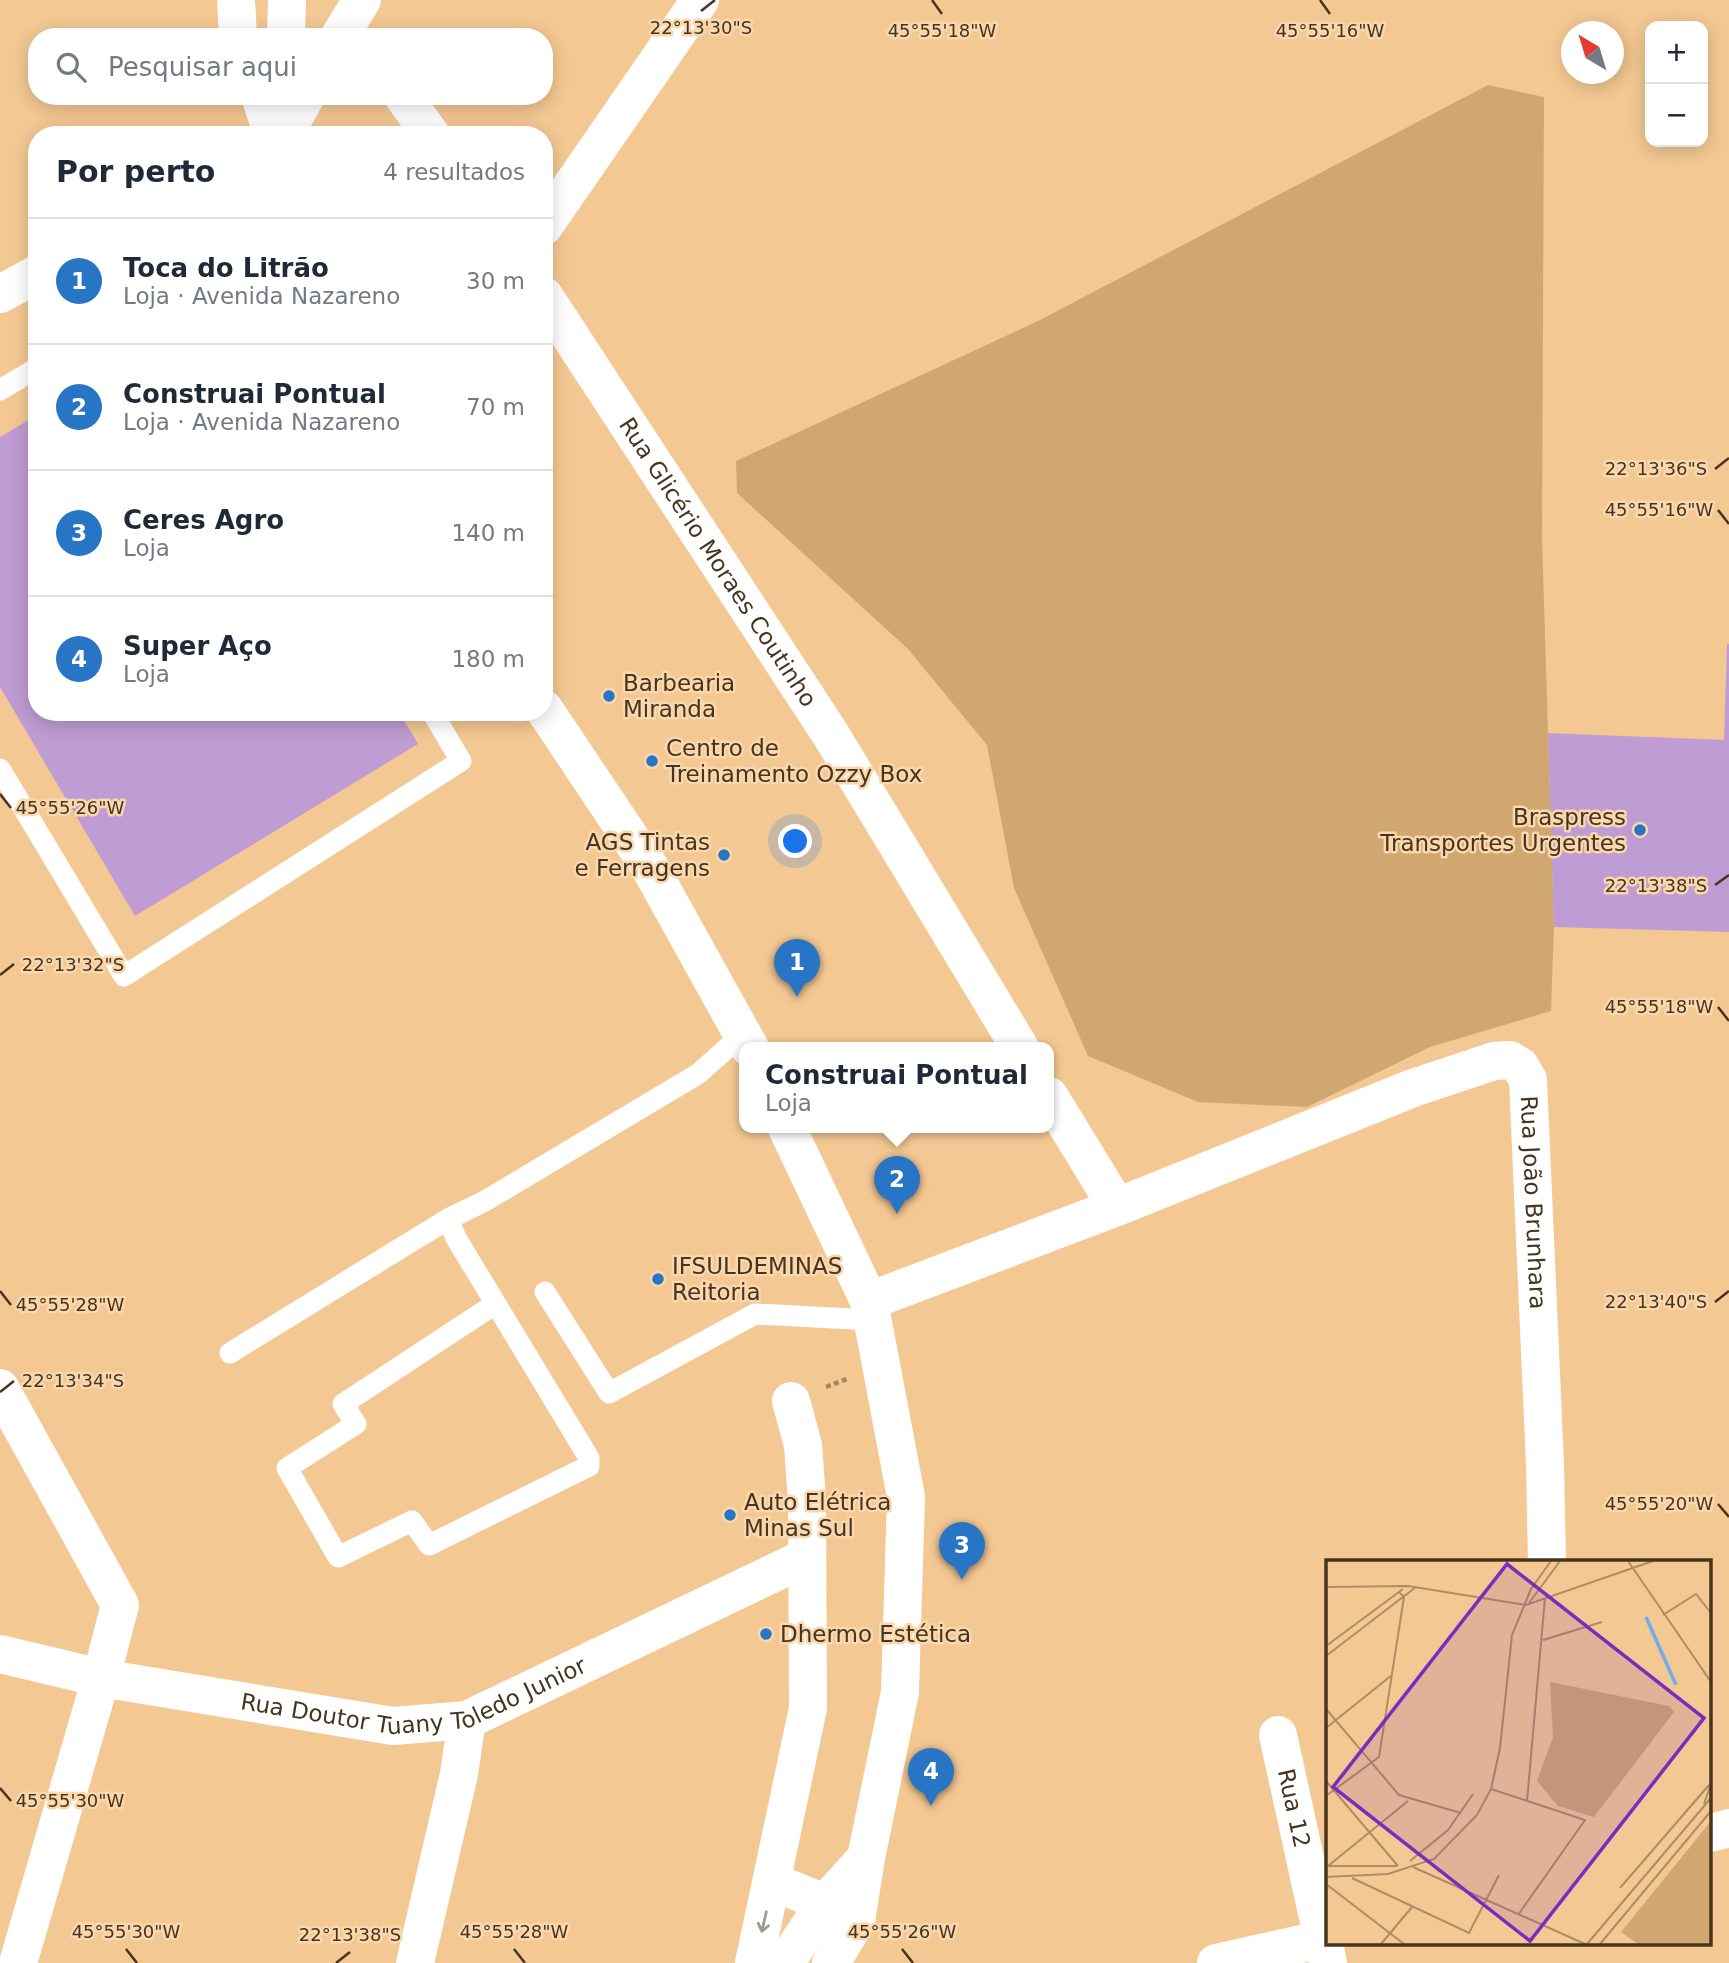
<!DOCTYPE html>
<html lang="pt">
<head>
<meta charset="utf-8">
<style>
	body { margin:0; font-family:"DejaVu Sans",sans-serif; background:#f6f6f7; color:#1f2937 }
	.controls { position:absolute; right:21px; top:21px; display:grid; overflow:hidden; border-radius:14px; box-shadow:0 4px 18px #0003 }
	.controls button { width:63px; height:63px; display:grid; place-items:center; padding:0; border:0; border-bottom:2px solid #e0e1e3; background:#fff; color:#1f2937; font:35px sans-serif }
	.compass { position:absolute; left:1561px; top:21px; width:63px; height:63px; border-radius:50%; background:#fff; box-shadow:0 4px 18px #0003; rotate:322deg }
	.you { position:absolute; left:796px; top:842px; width:24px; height:24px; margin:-18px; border:5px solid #fff; border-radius:50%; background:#1a73e8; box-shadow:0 0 0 10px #1a73e833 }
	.badge { display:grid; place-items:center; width:46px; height:46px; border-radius:50%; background:#2875c5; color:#fff; font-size:23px; font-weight:700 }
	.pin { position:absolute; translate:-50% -58px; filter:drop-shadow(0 2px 4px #0008) }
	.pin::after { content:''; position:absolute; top:37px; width:24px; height:21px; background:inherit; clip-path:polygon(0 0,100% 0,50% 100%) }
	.popup { position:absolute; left:739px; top:1042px; width:315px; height:91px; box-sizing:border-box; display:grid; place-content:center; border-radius:14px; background:#fff; filter:drop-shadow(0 2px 5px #0005); font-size:23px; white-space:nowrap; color:#747a83 }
	.popup b { font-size:26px; color:#1f2937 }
	.popup::after { content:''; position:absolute; left:50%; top:100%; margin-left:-14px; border:14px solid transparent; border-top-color:#fff }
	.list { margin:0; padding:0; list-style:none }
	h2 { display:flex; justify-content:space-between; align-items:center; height:91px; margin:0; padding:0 28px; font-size:30px }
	h2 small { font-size:23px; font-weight:400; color:#747a83 }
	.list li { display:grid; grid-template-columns:46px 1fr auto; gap:21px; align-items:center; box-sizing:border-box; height:126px; padding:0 28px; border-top:2px solid #e0e1e3 }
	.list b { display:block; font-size:26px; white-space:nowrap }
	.list p { margin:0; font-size:23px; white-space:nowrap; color:#747a83 }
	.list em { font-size:23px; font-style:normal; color:#747a83 }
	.icon { flex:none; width:38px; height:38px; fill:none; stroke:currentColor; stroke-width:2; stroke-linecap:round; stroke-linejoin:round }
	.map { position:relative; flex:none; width:1729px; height:1963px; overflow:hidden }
	.search { position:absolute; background:#fff; box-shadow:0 4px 18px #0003; left:28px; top:28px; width:525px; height:77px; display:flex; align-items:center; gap:18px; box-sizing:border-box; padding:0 24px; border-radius:28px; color:#747a83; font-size:26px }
	.panel { position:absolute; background:#fff; box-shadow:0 4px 18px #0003; left:28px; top:126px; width:525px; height:595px; border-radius:28px }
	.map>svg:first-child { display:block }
	.green { fill:#d1a771 }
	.building { fill:#bf9cd3 }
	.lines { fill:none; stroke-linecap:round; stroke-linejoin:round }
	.path { stroke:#a5855d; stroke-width:4.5; stroke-dasharray:5 3.5; stroke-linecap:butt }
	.lane { stroke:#fff; stroke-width:21 }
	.street { stroke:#fff; stroke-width:38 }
	.secondary { stroke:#fff; stroke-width:38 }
	.oneway { stroke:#a29a8e }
	.ticks { fill:none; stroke:#46341e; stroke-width:2.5 }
	.poi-dot { fill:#2875c5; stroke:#fad7ac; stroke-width:2.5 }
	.labels { text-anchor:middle; stroke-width:5; stroke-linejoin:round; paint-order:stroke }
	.street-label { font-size:23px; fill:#46341e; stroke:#fad7ac }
	.poi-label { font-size:23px; fill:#46341e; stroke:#fad7ac; text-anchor:start }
	.inset-river { fill:none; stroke:#73acee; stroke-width:3.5 }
	.inset-road { fill:none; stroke:#ae8d64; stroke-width:2 }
	.view { fill:#7b2cbf; fill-opacity:0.15; stroke:#7b2cbf; stroke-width:3.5 }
	.inset-edge { fill:none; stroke:#46341e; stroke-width:3.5 }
	.ticks-label { font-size:18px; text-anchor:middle; fill:#46341e; stroke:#fad7ac; stroke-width:5; stroke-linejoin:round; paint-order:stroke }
</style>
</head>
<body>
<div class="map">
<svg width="1729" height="1963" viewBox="0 0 1729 1963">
	<rect width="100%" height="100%" fill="#f4c892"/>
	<path class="green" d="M1488,85L1544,97L1542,537L1554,927L1551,1011L1430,1047L1307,1107L1198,1102L1088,1056L1014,888L987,745L908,649L737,493L736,461L1038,321Z"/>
	<g class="building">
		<path d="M37,415V712H399L418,744L135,916L0,687V437Z"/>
		<path d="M1727,644H1729V932L1554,927L1548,733L1724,740Z"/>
	</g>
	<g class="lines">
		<path class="path" d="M826,1387L847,1379"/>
		<g class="lane">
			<path d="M0,390L37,368"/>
			<path d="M0,769L124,976L461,761L432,712"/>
			<path d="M545,1292L609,1393L755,1314L872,1320"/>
			<path d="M495,1304L343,1404L356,1424L287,1468L338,1557L412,1521L429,1545L589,1466V1458L456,1238L448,1219L485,1201L698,1074L743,1034"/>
			<path d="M230,1353L448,1219"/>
		</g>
		<g class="street">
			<path d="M339,37L362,0"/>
			<path d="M403,96L431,135"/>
			<path d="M284,135L306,96"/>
			<path d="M544,226L700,0"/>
			<path id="s1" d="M544,296L831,735L1020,1048"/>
			<path d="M1049,1096L1117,1207"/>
			<path id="s2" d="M869,1301L1117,1207L1413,1088L1494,1061L1510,1060L1520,1066L1528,1080L1545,1464L1547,1562"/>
			<path d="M0,1388L120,1605L101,1678L18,1963"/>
			<path id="s3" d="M0,1654L101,1678L393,1726L467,1720L807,1557"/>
			<path id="s4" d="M1278,1735L1328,1963"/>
			<path d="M1710,1833L1729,1828"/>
			<path d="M773,1882L825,1903"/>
			<path d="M415,1963L459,1774L467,1720"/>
			<path d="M754,1963L808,1708L807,1500L803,1445L791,1401"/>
			<path d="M1216,1963L1328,1938"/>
		</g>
		<g class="secondary">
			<path d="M236,0L238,37"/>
			<path d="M286,37L287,0"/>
			<path d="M260,96L273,135"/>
			<path d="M0,294L37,274"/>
			<path d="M544,709L649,866L750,1048"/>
			<path d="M787,1128L869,1301L906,1497L900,1692L866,1858L856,1921L831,1963"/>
			<path d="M785,1963L825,1903L866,1858"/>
		</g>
	</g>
	<defs><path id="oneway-shaft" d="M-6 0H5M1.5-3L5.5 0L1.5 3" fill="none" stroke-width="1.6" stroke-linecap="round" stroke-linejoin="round" transform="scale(1.75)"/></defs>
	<use class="oneway" href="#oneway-shaft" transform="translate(764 1922) rotate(103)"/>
	<path class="ticks" d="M932,0L942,14M1320,0L1330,14M701,11L715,0M1715,469L1729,458M1718,510L1729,524M0,794L11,808M1715,885L1729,875M0,975L14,964M1718,1007L1729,1021M0,1291L11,1305M1715,1302L1729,1291M0,1392L14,1381M1718,1504L1729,1517M0,1788L11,1801M126,1949L137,1963M514,1949L525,1963M902,1949L913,1963M336,1963L350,1952"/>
	<g class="poi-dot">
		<circle cx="609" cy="696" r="7"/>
		<circle cx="652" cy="761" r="7"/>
		<circle cx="1640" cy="830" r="7"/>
		<circle cx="724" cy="855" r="7"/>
		<circle cx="658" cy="1279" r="7"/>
		<circle cx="730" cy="1515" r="7"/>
		<circle cx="766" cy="1634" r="7"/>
	</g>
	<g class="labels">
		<g class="street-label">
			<text dy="8" stroke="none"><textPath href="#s1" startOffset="318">Rua Glicério Moraes Coutinho</textPath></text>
			<text dy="8" stroke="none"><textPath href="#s2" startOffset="836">Rua João Brunhara</textPath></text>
			<text dy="8" stroke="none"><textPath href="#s3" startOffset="425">Rua Doutor Tuany Toledo Junior</textPath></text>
			<text dy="8" stroke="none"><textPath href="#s4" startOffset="75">Rua 12</textPath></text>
		</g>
		<g class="poi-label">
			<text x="623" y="691">Barbearia<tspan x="623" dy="26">Miranda</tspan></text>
			<text x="666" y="756">Centro de<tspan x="666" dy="26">Treinamento Ozzy Box</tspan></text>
			<text x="1626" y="825" text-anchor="end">Braspress<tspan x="1626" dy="26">Transportes Urgentes</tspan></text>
			<text x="710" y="850" text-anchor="end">AGS Tintas<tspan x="710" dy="26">e Ferragens</tspan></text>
			<text x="672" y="1274">IFSULDEMINAS<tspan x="672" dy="26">Reitoria</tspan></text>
			<text x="744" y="1510">Auto Elétrica<tspan x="744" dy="26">Minas Sul</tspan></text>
			<text x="780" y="1642">Dhermo Estética</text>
		</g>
	</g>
	<g transform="translate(1326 1560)">
		<rect width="385" height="385" fill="#f4c892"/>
		<path d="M224,122L343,146L348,152L268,257L232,246L211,221L227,177ZM385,261V384H312L295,372Z" fill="#d1a771"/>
		<path class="inset-river" d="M320,57L350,125"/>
		<path class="inset-road" d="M302,1L385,122M0,27L82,26L200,45L327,1M203,43L234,1M337,55L370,34L385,53M217,80L276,62M0,86L77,29M0,96L90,27M0,149L73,235L135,253M0,168L66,115M0,221L72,306M165,229L259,260L192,355M0,236L53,197L78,37L73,32M201,241L219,38M378,244L385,224M84,301L122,270L147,234M0,306H71M2,306L82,241M87,307L259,384M0,317L62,314L108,299L151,255L165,229L174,188L186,75L205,29L225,1M26,318L143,373L173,315M0,324L78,384M294,328L383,225M55,384L86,347M261,384L385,238M274,384L385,251"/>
		<path class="view" d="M181,4L378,158L204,381L7,227Z"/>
		<rect width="385" height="385" class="inset-edge"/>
	</g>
	<g class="ticks-label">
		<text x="701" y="34">22°13'30"S</text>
		<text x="942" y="37">45°55'18"W</text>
		<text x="1330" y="37">45°55'16"W</text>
		<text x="1656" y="475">22°13'36"S</text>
		<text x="1659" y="516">45°55'16"W</text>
		<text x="70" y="814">45°55'26"W</text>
		<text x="1656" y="892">22°13'38"S</text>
		<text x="73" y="971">22°13'32"S</text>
		<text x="1659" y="1013">45°55'18"W</text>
		<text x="1656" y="1308">22°13'40"S</text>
		<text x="70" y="1311">45°55'28"W</text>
		<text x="73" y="1387">22°13'34"S</text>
		<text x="1659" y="1510">45°55'20"W</text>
		<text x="70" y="1807">45°55'30"W</text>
		<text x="126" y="1938">45°55'30"W</text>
		<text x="514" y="1938">45°55'28"W</text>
		<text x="902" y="1938">45°55'26"W</text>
		<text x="350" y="1941">22°13'38"S</text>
	</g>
</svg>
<div class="controls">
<button>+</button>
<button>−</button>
</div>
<svg class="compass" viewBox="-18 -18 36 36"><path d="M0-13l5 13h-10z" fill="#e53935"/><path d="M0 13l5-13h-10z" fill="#747a83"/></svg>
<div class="you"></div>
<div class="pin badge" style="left:797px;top:997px">1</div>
<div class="pin badge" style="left:897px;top:1214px">2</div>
<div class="popup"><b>Construai Pontual</b>Loja</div>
<div class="pin badge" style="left:962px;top:1580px">3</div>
<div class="pin badge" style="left:931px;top:1806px">4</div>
<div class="search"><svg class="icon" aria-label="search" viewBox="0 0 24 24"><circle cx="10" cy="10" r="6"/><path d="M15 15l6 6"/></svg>Pesquisar aqui</div>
<section class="panel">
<h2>Por perto<small>4 resultados</small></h2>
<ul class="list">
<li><span class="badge">1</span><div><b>Toca do Litrão</b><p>Loja · Avenida Nazareno</p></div><em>30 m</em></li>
<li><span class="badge">2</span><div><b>Construai Pontual</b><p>Loja · Avenida Nazareno</p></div><em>70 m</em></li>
<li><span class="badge">3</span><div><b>Ceres Agro</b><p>Loja</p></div><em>140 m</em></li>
<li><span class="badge">4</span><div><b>Super Aço</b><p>Loja</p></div><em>180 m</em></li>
</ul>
</section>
</div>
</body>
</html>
